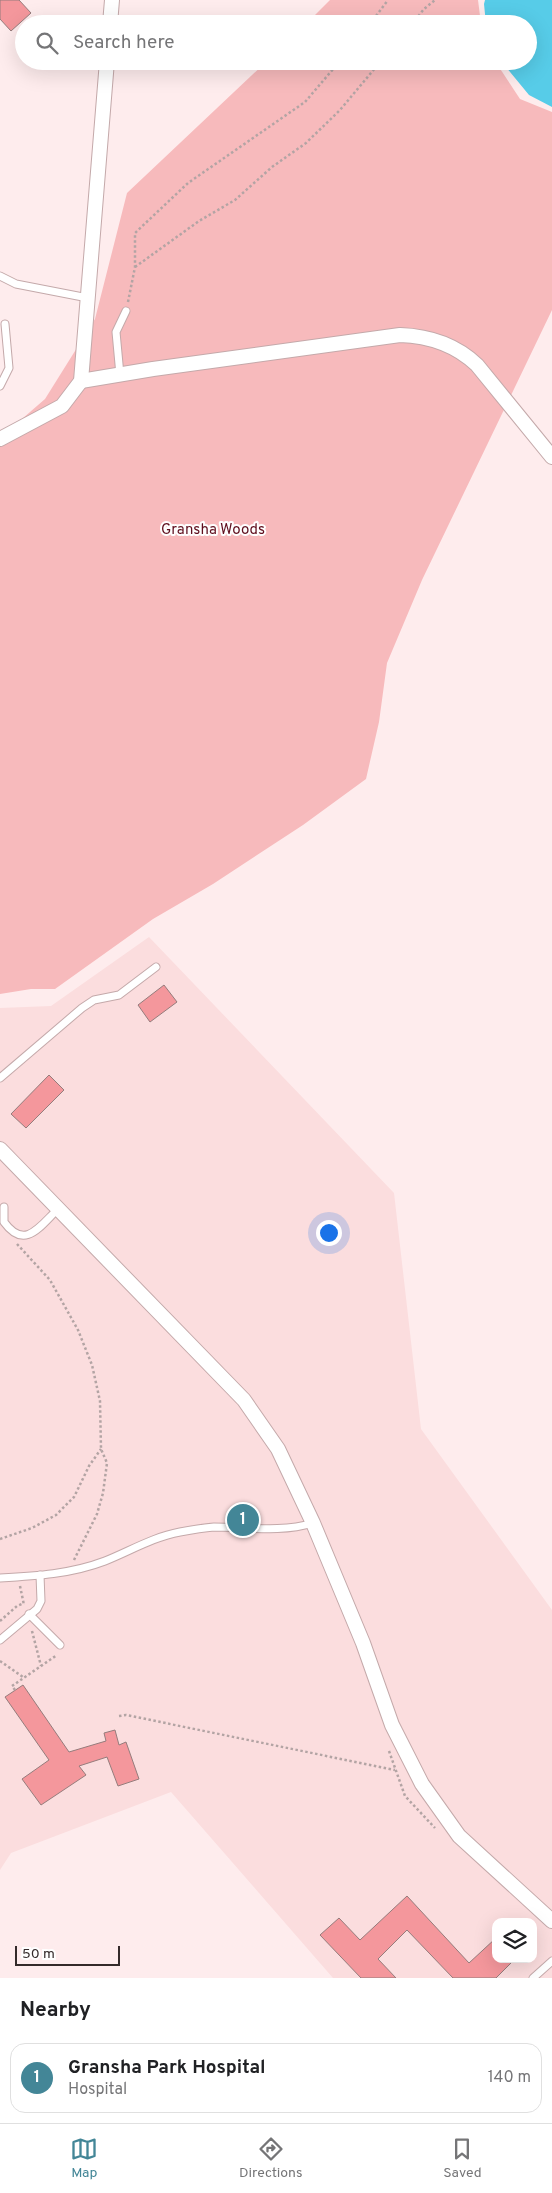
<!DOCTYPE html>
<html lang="en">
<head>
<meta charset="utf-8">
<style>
	body { margin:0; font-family:Overpass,sans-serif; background:#f2f2f2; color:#202124 }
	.controls { position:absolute; right:15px; bottom:15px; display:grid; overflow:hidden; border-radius:10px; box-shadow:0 5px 20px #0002 }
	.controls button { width:45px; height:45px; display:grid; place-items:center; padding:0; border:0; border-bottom:1px solid #e0e0e0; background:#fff; color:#202124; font:25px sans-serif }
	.scale { position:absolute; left:15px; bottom:12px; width:105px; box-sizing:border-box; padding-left:5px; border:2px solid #342a2a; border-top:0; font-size:14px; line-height:18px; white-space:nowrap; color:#342a2a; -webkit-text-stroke:4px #fefefe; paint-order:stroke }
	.you { position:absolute; left:328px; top:1232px; width:18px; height:18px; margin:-12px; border:4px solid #fff; border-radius:50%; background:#1a73e8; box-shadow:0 0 0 8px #1a73e833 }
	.badge { display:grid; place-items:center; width:32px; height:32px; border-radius:50%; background:#438697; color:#fff; font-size:16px; font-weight:700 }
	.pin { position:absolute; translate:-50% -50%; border:2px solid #fff; box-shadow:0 1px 5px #0006 }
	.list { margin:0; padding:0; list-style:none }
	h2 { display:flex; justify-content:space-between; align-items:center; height:65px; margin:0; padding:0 20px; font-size:21px }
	h2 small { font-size:16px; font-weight:400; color:#757577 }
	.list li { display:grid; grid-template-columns:32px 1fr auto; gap:15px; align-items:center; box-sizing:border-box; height:70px; margin:0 10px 10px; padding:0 10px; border:1px solid #e0e0e0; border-radius:15px }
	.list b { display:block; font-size:19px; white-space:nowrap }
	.list p { margin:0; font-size:16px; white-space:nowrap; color:#757577 }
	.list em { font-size:16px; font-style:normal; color:#757577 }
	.icon { flex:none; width:28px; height:28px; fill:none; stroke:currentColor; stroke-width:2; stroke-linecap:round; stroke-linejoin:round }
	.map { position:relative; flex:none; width:552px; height:1978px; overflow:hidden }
	.search { position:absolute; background:#fff; box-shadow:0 5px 20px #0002; left:15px; right:15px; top:15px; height:55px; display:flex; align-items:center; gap:12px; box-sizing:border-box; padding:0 18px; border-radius:28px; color:#757577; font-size:19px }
	.sheet { height:145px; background:#fff }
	nav { display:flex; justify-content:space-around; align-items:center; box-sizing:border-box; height:70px; border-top:1px solid #e0e0e0; background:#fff; font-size:14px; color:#757577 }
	nav a { display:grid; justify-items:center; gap:2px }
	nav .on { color:#438697 }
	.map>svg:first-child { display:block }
	.built { fill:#fbddde; fill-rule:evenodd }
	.green { fill:#f7babc }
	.water { fill:#57cce8 }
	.building { fill:#f4979c; stroke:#957c7c }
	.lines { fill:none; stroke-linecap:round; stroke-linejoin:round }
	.lane-casing { stroke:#c4a9aa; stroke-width:9 }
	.street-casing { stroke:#c4a9aa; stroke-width:16 }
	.path { stroke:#b3a4a4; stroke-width:2.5; stroke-dasharray:2.5 2.5; stroke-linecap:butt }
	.lane { stroke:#fff; stroke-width:7 }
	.street { stroke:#fff; stroke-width:14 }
	.labels { text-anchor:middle; stroke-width:4; stroke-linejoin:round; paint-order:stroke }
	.park-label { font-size:15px; fill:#5f0e1d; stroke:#fefefe }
</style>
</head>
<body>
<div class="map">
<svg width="552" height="1978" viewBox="0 0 552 1978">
	<rect width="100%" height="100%" fill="#feeced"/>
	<path class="built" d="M149,937L394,1193L421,1429L552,1610V1978H333L171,1792L11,1853L0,1870V1008L51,1006ZM496,1922H533V1959H496Z"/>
	<g class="green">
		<path d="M330,0H478L481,24H306Z"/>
		<path d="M267,61H495L520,99L552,112V310L422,580L387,663L379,722L366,779L303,825L213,884L153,919L55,989H31L0,994V438L45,399L95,319L127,193Z"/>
	</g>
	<path class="water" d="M485,0H552V107L529,95L501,61H528V24H486L484,4Z"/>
	<g class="building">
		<path d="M0,0H19L31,13L11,31L0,19Z"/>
		<path d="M164,985L177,1002L150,1022L138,1005Z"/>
		<path d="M49,1075L64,1090L26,1128L11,1114Z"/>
		<path d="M23,1685L69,1752L106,1741L104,1733L115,1730L119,1745L126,1742L139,1779L118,1786L107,1757L79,1766L86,1775L41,1805L22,1779L49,1760L5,1697Z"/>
		<path d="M407,1896L469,1963L496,1938V1959H515L496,1978H453L407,1930L378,1959L396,1978H361L320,1935L339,1918L360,1940Z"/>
	</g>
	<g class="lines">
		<defs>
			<g id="lane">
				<path d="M0,276L16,284L88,298"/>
				<path d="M120,375L116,332L126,311"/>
				<path d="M0,386L9,368L5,324"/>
				<path d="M0,1078L82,1008L94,1000L119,995L156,967"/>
				<path d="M4,1207V1222C25,1251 40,1226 58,1209"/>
				<path d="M0,1578C36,1576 71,1574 105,1561C130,1551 153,1537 180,1532C191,1530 203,1528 214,1527C247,1527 281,1533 313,1523"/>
				<path d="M29,1614L60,1645"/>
				<path d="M0,1640L37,1609L41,1601L40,1575"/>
				<path d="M533,1978L552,1961"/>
			</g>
			<g id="street">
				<path d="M110,24L112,0"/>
				<path d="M81,381L153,369L400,335C429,336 456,345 477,365L552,457"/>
				<path d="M0,439L62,406L81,381L107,61"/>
				<path d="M0,1149L244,1400L278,1449L313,1523L363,1643L392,1725L422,1784L459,1836L552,1921"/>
			</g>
		</defs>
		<use href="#lane" class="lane-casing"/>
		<use href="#street" class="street-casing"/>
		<g class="path">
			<path d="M370,24L388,0"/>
			<path d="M412,24L424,9L435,0"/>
			<path d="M135,267L199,221L235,200L272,167L306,143L340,110L381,61"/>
			<path d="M128,302L135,267V233L188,183L305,102L340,61"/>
			<path d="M17,1244L50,1280L78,1330L92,1365L100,1401L101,1449L107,1463L103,1493L97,1514L74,1560"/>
			<path d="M0,1539L32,1528L56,1515L74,1497L89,1466L101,1449"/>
			<path d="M20,1586L24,1605"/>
			<path d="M0,1621L17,1606L24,1603"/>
			<path d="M32,1631L41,1666"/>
			<path d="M0,1661L23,1677"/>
			<path d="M15,1690L12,1686L57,1655"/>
			<path d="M119,1716L126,1715L395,1770"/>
			<path d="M389,1751L405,1796L435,1828"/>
		</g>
		<use href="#lane" class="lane"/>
		<use href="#street" class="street"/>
	</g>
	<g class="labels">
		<g class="park-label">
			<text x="213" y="534">Gransha Woods</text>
		</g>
	</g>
</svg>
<div class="controls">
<button><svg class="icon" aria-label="layers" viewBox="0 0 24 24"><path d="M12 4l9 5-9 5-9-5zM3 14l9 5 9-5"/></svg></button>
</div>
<div class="scale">50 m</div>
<div class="you"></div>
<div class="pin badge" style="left:243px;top:1520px">1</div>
<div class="search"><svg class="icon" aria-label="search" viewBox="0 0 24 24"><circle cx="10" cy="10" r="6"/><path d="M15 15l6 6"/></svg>Search here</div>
</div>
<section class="sheet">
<h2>Nearby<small></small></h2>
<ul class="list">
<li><span class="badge">1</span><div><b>Gransha Park Hospital</b><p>Hospital</p></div><em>140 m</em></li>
</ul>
</section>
<nav>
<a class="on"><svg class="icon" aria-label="map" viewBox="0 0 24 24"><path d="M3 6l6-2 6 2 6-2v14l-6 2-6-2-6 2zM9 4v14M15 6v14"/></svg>Map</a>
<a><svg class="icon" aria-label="directions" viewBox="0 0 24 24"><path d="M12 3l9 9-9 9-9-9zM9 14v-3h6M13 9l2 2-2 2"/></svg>Directions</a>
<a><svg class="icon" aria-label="saved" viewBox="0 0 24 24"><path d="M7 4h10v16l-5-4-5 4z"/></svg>Saved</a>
</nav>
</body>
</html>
